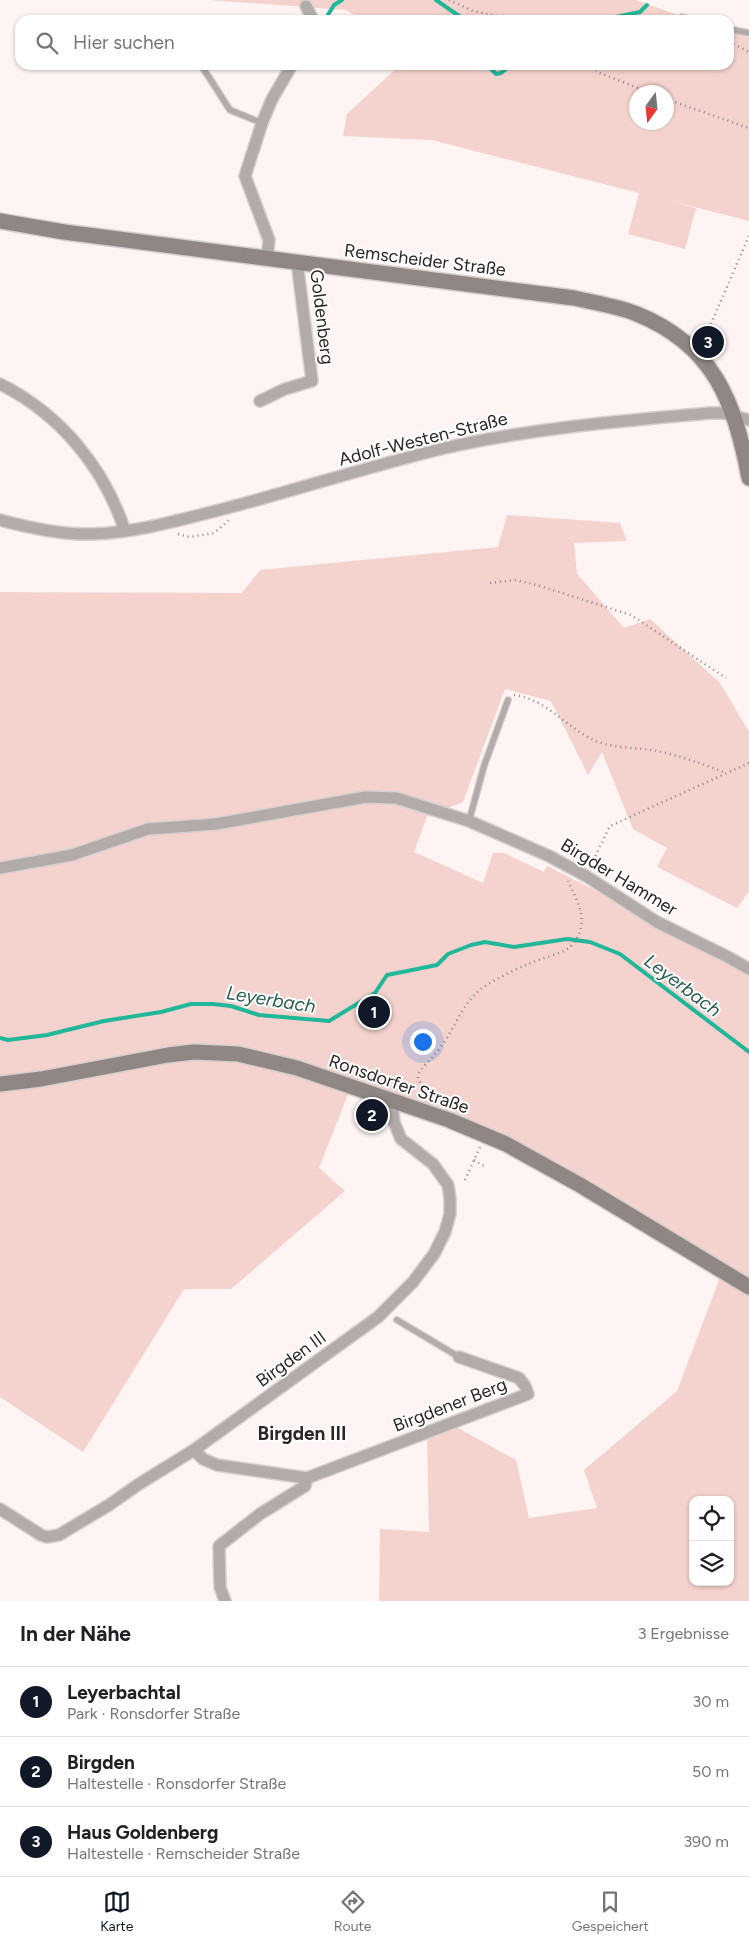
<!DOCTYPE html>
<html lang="de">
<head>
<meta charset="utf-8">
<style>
	body { margin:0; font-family:Figtree,sans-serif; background:#f6f6f6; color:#202124 }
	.controls { position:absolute; right:15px; bottom:15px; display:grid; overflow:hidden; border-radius:10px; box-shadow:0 1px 4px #0004 }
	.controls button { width:45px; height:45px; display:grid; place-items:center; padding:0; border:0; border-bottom:1px solid #e0e0e0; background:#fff; color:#202124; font:25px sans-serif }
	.compass { position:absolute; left:629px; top:85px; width:45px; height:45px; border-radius:50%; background:#fff; box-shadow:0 1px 4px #0004; rotate:195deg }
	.you { position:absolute; left:422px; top:1041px; width:18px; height:18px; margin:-12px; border:4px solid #fff; border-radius:50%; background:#1a73e8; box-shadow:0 0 0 8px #1a73e833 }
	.badge { display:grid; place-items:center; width:32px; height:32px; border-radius:50%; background:#111827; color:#fff; font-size:16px; font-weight:700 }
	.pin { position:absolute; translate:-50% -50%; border:2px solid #fff; box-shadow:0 1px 5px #0006 }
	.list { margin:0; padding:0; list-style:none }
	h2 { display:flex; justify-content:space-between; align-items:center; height:65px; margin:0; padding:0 20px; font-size:21px }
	h2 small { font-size:16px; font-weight:400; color:#757577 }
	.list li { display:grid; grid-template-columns:32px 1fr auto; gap:15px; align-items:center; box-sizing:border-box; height:70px; padding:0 20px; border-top:1px solid #e0e0e0 }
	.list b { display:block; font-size:19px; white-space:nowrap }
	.list p { margin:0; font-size:16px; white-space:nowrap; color:#757577 }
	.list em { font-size:16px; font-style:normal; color:#757577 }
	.icon { flex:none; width:28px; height:28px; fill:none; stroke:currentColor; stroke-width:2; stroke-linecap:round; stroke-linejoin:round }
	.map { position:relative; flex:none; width:749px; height:1601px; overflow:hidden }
	.search { position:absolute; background:#fff; box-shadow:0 1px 4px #0004; left:15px; right:15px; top:15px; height:55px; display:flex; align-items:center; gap:12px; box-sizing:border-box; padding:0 18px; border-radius:15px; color:#757577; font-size:19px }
	.sheet { height:275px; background:#fff }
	nav { display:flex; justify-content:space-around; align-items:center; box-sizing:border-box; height:70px; border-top:1px solid #e0e0e0; background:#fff; font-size:14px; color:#757577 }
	nav a { display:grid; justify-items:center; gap:2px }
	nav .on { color:#111827 }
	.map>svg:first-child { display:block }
	.green { fill:#f4d2cd; fill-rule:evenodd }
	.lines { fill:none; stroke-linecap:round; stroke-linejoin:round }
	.stream { stroke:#21b799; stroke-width:4 }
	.lane-casing { stroke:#d7cfce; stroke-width:8 }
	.street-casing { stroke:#d7cfce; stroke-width:14 }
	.secondary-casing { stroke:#d7cfce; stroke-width:18 }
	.path { stroke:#8d8685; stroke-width:2.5; stroke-dasharray:1 4; stroke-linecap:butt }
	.lane { stroke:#b2abaa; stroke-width:5.5 }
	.street { stroke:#b2abaa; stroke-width:11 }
	.secondary { stroke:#908785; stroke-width:15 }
	.labels { text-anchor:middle; stroke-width:4; stroke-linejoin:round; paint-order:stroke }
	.street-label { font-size:18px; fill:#2c2626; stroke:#fff }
	.water-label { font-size:19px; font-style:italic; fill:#275e50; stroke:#fff }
	.neighbourhood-label { font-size:19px; font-weight:bold; fill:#2c2626; stroke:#fff }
</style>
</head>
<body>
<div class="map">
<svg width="749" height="1601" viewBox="0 0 749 1601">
	<rect width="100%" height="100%" fill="#fdf4f3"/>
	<g class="green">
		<path d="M208,0H635L693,20H363L346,10Z"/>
		<path d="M729,31L749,38V221L659,198L696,208L685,249L628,234L639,193L432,140L343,136L347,114L400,65H729ZM636,92H666V122H636Z"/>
		<path d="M507,515L620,523L627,541L574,543L577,574L624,628L650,619L720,683L749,732V891L737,908L657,867L667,848L633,829L602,752L588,775L551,701L505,689L463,802L427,816L414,852L483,883L493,853H504L544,872L547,866L711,949L749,972V1601H379L380,1529L429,1532L427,1438L456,1427L516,1460L529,1518L597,1508L584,1470L677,1391L724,1267L434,1107L354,1079L319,1168L345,1191L231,1289H184L83,1452L0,1397V592L242,593L260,570L498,547ZM693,1500H730V1582H693Z"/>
	</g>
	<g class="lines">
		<g class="stream">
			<path d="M436,0L465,20"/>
			<path d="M326,18L334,5L342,0"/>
			<path d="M601,20L640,12L647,5"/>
			<path d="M487,65L496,74L501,73L511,65"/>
			<path d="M0,1038L8,1040L47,1035L104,1021L161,1012L191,1004H213L231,1006L259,1015L329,1021L375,993L387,975L437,965L448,954L471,945L485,942L514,947L567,939L590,942L620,954L749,1052"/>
		</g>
		<defs>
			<g id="lane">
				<path d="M682,17L691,20"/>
				<path d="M729,29L749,33"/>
				<path d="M201,65L230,110L262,123"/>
				<path d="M469,821L484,766L508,700"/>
				<path d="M397,1320L459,1357"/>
			</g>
			<g id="street">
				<path d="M306,6L313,20"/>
				<path d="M267,258L269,240L245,176L262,123L272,99L292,65"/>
				<path d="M0,384C60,414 104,467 125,531"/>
				<path d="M260,401L285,389L312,381L297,262"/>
				<path d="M0,520C30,528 62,535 93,534C138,532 180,520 223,509C297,490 370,466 445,448C532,428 622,421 711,413H723L749,420"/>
				<path d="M0,868L72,855L148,829L216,824L366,797L396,798L469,821L549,856L586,876L657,922L728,957L749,969"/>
				<path d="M194,1450L203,1459L217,1465L307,1478L528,1394L525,1386L519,1378L459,1357"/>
				<path d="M0,1509L41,1535L47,1537L59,1535L109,1505L139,1484L194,1450L378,1317L413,1282L434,1254L445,1232L450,1214V1199L448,1185L433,1164L401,1139L394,1122L392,1101"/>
				<path d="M225,1601L220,1587L219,1546L260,1514L305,1486L307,1478"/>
			</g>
			<g id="secondary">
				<path d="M0,221L64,232L574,298C595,303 617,306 637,314C713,345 735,401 749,478"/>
				<path d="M0,1084L41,1079L168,1055L194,1052L238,1054L297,1068L449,1120L506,1144L580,1185L749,1287"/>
			</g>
		</defs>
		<use href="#lane" class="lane-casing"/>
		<use href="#street" class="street-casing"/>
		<use href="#secondary" class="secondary-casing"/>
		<g class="path">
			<path d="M449,0L473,11L516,20"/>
			<path d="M729,42L749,52"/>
			<path d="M729,47L733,44"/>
			<path d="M587,65L600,73L648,92"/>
			<path d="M666,99L749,128"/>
			<path d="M698,338L707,333L749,236"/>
			<path d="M178,534L190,537L214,533L229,520"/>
			<path d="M490,583L516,580L540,586L631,615L726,678"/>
			<path d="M514,695C547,699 567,729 596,741C615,749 638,747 657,751C681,756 703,764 726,773"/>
			<path d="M591,865L610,826L749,763"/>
			<path d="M437,1101C405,1071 419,1076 440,1048C454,1030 462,1004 481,989C495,979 512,971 528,964C538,959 562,954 570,947C592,924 578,903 568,881"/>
			<path d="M474,1160L484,1166"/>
			<path d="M465,1180L480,1147"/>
		</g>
		<use href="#lane" class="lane"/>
		<use href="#street" class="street"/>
		<use href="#secondary" class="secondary"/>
	</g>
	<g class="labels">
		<g class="street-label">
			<text transform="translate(425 260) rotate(7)" y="6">Remscheider Straße</text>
			<text transform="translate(322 317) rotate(83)" y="6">Goldenberg</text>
			<text transform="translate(423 439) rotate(-14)" y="6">Adolf-Westen-Straße</text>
			<text transform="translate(619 877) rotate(31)" y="6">Birgder Hammer</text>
			<text transform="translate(399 1084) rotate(19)" y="6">Ronsdorfer Straße</text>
			<text transform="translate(291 1359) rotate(-36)" y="6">Birgden III</text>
			<text transform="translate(450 1405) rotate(-21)" y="6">Birgdener Berg</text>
		</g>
		<g class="water-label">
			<text transform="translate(683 985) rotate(37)" y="7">Leyerbach</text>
			<text transform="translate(271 999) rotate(9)" y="7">Leyerbach</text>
		</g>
		<g class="neighbourhood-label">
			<text x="302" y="1440">Birgden III</text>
		</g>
	</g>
</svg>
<div class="controls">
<button><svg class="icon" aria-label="locate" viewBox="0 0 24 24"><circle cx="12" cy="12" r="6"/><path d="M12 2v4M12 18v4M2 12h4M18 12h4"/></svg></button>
<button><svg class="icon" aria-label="layers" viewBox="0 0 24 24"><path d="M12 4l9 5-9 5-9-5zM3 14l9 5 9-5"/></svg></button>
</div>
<svg class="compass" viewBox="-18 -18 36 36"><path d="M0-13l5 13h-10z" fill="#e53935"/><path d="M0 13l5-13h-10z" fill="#757577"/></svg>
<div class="you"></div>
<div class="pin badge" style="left:374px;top:1012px">1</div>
<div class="pin badge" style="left:372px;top:1115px">2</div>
<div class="pin badge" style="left:708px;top:342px">3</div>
<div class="search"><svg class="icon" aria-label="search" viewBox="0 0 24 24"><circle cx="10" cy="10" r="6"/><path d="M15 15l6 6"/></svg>Hier suchen</div>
</div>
<section class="sheet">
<h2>In der Nähe<small>3 Ergebnisse</small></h2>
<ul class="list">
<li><span class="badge">1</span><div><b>Leyerbachtal</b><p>Park · Ronsdorfer Straße</p></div><em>30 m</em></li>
<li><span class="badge">2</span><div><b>Birgden</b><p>Haltestelle · Ronsdorfer Straße</p></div><em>50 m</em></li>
<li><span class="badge">3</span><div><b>Haus Goldenberg</b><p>Haltestelle · Remscheider Straße</p></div><em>390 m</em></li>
</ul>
</section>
<nav>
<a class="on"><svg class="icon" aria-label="map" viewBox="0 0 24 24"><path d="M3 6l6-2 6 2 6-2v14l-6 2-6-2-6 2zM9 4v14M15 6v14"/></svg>Karte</a>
<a><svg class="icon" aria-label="directions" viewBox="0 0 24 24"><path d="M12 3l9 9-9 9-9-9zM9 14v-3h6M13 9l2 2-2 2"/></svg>Route</a>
<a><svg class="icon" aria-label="saved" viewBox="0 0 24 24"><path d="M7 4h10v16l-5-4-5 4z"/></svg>Gespeichert</a>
</nav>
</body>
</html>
